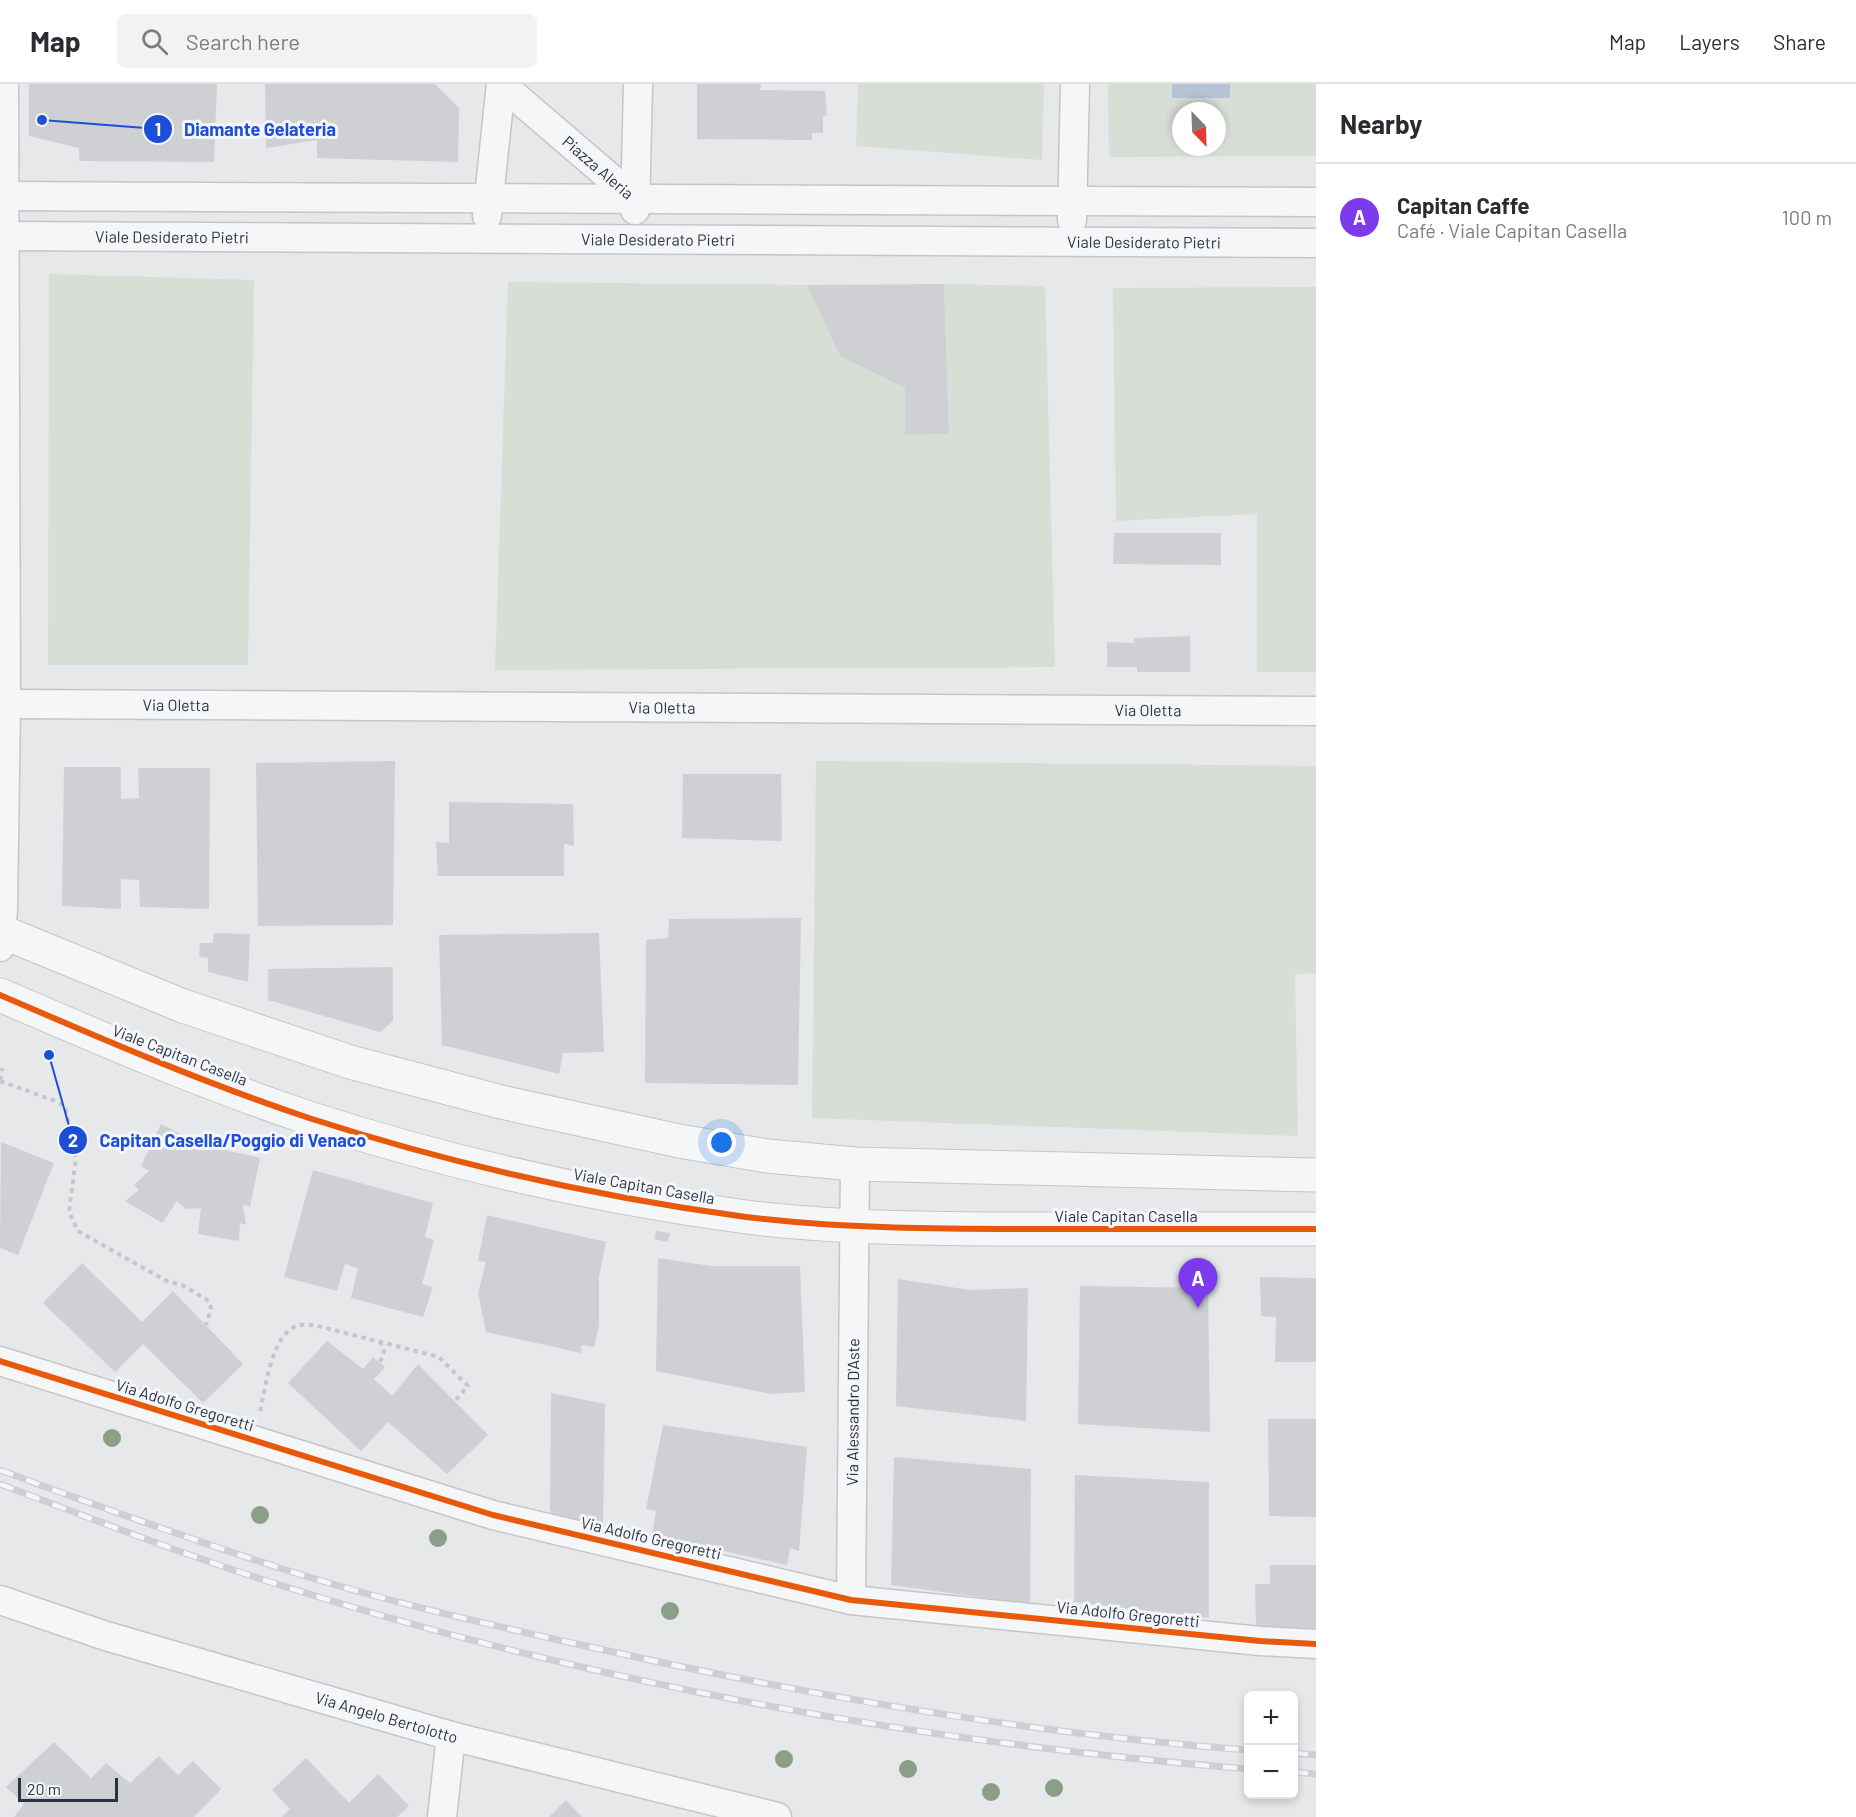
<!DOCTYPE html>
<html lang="en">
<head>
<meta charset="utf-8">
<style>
	body { margin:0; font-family:Barlow,sans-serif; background:#f2f2f3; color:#2b2b33 }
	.controls { position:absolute; right:18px; bottom:18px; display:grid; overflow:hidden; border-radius:9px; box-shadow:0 3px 9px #0003 }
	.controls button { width:54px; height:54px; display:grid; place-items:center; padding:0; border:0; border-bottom:2px solid #e1e1e2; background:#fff; color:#2b2b33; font:30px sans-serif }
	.compass { position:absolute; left:1172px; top:18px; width:54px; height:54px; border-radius:50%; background:#fff; box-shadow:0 3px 9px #0003; rotate:157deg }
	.scale { position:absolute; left:18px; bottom:15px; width:100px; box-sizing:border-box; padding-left:6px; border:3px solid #2b3445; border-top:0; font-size:16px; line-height:21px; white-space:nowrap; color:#2b3445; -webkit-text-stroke:4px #f4f6f9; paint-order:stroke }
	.you { position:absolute; left:722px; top:1059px; width:21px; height:21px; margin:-15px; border:4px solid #fff; border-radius:50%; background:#1a73e8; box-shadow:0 0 0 9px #1a73e833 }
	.badge { display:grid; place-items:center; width:39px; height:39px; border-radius:50%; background:#7c3aed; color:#fff; font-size:20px; font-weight:700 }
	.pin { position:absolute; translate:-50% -50px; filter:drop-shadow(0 2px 3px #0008) }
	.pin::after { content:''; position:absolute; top:32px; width:21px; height:18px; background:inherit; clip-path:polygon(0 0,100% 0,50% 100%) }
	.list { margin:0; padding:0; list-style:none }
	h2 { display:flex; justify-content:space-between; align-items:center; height:78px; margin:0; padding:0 24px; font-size:26px }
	h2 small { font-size:20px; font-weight:400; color:#7c7c81 }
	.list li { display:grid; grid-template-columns:39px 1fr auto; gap:18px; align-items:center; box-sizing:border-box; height:108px; padding:0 24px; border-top:2px solid #e1e1e2 }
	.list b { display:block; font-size:22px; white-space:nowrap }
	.list p { margin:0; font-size:20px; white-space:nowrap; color:#7c7c81 }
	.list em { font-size:20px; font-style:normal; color:#7c7c81 }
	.icon { flex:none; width:33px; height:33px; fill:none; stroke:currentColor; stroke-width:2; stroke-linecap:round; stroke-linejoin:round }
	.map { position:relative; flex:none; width:1316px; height:1733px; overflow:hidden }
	header { display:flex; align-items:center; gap:36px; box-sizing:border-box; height:84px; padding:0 30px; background:#fff; border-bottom:2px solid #e1e1e2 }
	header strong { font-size:28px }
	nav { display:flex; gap:33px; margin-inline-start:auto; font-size:21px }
	.search { width:420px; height:54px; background:#f2f2f3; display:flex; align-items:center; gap:15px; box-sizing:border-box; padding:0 21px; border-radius:9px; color:#7c7c81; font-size:22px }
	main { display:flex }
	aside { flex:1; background:#fff }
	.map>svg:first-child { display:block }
	.green { fill:#d6ded6; fill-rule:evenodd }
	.water { fill:#b4c4d5 }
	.building { fill:#ced0d3 }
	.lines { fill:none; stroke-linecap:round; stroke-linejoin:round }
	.minor-casing { stroke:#c4c6c8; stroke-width:31 }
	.tertiary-casing { stroke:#c4c6c8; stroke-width:35 }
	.path { stroke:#c5c6ca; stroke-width:4; stroke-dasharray:4.5 4.5; stroke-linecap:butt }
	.minor { stroke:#f5f6f7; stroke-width:28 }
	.tertiary { stroke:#f5f6f7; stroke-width:33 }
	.rail-casing { stroke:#cecfd2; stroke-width:7 }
	.rail { stroke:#f4f6f9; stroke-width:4.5; stroke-dasharray:14; stroke-linecap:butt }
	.cycleway-casing { stroke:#f4f6f9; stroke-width:10 }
	.cycleway { stroke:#e8590c; stroke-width:6 }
	.tree { fill:#8a9e88 }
	.labels { text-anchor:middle; stroke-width:6; stroke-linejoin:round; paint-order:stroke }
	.street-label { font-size:16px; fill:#2b3445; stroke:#f4f6f9 }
	.leader { fill:none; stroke:#1d4ed8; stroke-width:2 }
	.callout-dot { fill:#1d4ed8; stroke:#f4f6f9; stroke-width:2 }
	.mark-label { font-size:18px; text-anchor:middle; font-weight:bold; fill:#fff }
	.callout-label { font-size:18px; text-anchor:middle; font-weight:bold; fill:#1d4ed8; stroke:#f4f6f9; stroke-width:6; stroke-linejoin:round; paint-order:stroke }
</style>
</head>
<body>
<header>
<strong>Map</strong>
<div class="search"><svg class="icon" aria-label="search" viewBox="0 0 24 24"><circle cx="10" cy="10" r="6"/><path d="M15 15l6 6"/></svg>Search here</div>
<nav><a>Map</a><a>Layers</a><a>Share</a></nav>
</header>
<main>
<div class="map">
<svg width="1316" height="1733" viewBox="0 0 1316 1733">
	<rect width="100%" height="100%" fill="#e6e8ea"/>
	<g class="green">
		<path d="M858,0H1044L1042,76L856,62Z"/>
		<path d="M1108,0H1316V72L1109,73ZM1181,27H1217V63H1181Z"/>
		<path d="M49,190L254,196L248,581H48Z"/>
		<path d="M508,198L807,201L840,272L905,304L911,351L949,350L944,200L1045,202L1055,583L495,586Z"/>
		<path d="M1316,203V588H1257V430L1116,437L1113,204Z"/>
		<path d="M816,677L1316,682V889L1295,890L1298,1052L812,1034Z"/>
	</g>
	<rect class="water" x="1172" y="0" width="58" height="14"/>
	<g class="building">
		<path d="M29,0H217L214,78L79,77V64L29,52Z"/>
		<path d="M265,0H435L459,24L458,78L317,74V56L266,64Z"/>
		<path d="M697,0H761L760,6L825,7L827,31L823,32V49H812V56L697,55Z"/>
		<path d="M944,200L949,350L905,351V304L840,272L807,201Z"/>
		<path d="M1114,449H1221V481L1113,480Z"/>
		<path d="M1190,552V588H1137V583H1107V558L1134,559V554Z"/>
		<path d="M395,677L393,841L258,842L256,679Z"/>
		<path d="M64,683H121V715L139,714L138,684H210L209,825L140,823L139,796L121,795V825L62,822Z"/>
		<path d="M683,690H781L782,757L682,754Z"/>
		<path d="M449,718L573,720L574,762L564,760V792H438L436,758L449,759Z"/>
		<path d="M801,834L798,1001L645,999L646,856L668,854L669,835Z"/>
		<path d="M214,849L250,850L248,898L208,888V874L199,873L200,859H213Z"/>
		<path d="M599,849L604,968L563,969L559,990L442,961L439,851Z"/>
		<path d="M393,883V937L380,948L268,916V885Z"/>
		<path d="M161,1040L203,1061L260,1074L250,1123L243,1120L246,1141L240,1139L239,1157L198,1150L201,1124L186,1125L177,1117L162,1139L125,1117L139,1106L134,1101L149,1087L141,1082Z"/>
		<path d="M1,1058L54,1079L18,1171L0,1164Z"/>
		<path d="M313,1086L433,1119L425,1153L434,1156L422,1200L433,1203L423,1233L351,1214L358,1184L345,1180L337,1207L284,1193Z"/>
		<path d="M487,1131L606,1158L599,1193V1241L594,1263L582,1261L581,1269L486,1248L478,1209L486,1178L478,1177Z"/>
		<path d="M656,1147L670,1149L668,1158L654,1155Z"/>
		<path d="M658,1174L711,1182H800L805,1308L772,1310L656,1287Z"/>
		<path d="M82,1179L142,1238L173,1207L243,1280L203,1319L143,1260L115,1288L43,1219Z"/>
		<path d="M1260,1193L1316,1194V1278H1275L1276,1233L1261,1232Z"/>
		<path d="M898,1195L970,1206L1028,1204L1026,1337L896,1322Z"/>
		<path d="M1080,1202L1208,1204L1210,1348L1078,1340Z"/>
		<path d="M327,1257L363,1285L373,1273L385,1283L374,1295L392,1312L418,1280L488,1351L447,1390L388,1338L361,1367L288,1299Z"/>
		<path d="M551,1309L605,1320L603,1442L550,1430Z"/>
		<path d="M1268,1335H1316V1433L1269,1432Z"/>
		<path d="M663,1341L807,1363L799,1467L790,1464L787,1481L652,1451L656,1427L646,1425Z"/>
		<path d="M894,1373L1031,1385L1030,1520L891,1501Z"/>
		<path d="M1075,1391L1209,1398V1534L1074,1518Z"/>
		<path d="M1270,1481H1316V1548L1256,1543L1255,1500H1270Z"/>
		<path d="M54,1658L91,1694L106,1679L130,1699L159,1672L178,1691L193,1677L221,1705L194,1733H14L24,1720L6,1703Z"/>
		<path d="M306,1674L349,1719L378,1690L409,1722L397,1733H282L290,1725L272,1706Z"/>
		<path d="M566,1716L582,1733H549Z"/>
	</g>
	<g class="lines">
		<defs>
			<g id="minor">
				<path id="s1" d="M501,0L635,115"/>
				<path d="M0,112L1316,118"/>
				<path d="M635,126L638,0"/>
				<path d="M487,132L501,0"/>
				<path d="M1072,136L1075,0"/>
				<path id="s2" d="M0,152L1316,159"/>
				<path id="s3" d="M6,620L1316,627"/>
				<path d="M0,863L3,825L6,620L4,0"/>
				<path d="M0,1277L493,1431L851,1516L1260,1557L1316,1560"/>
				<path id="s4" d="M0,1516L106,1552L451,1652L777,1733"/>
				<path id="s5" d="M851,1516L855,1080"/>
				<path d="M442,1733L451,1652"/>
			</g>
			<g id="tertiary">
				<path d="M0,847L183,922L350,978L501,1018L679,1057L767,1072L855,1080L1316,1091"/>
				<path d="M0,911C102,955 204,999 309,1034C451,1080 598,1113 746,1133C844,1145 945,1145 1044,1145C1135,1145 1225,1145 1316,1145"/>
			</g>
		</defs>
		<use href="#minor" class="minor-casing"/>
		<use href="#tertiary" class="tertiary-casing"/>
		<g class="path">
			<path d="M0,996L2,984"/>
			<path d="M0,997L58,1018L65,1023L76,1074L69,1128L78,1147L145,1185L167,1197L182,1201L209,1217L211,1224L206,1241"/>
			<path d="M380,1257L384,1268L380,1278"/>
			<path d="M260,1327C266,1303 271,1253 296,1242C301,1240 308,1241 314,1241L439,1273L468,1302L455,1317"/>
		</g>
		<use href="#minor" class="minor"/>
		<use href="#tertiary" class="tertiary"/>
		<defs>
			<g id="rail">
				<path d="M0,1386C94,1421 190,1455 286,1486C384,1517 486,1540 586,1562C804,1611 1026,1649 1248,1666"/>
				<path d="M0,1400C89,1434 177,1468 267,1497C584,1598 917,1658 1248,1685"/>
				<path d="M1294,1669L1316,1671"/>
				<path d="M1294,1688L1316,1690"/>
			</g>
		</defs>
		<use href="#rail" class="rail-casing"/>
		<use href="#rail" class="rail"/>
		<defs>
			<g id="cycleway">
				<path d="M0,911C102,955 204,999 309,1034C451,1080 598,1113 746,1133C844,1145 945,1145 1044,1145C1135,1145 1225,1145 1316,1145"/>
				<path d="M0,1277L493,1431L851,1516L1260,1557L1316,1560"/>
			</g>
		</defs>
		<use href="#cycleway" class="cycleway-casing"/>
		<use href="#cycleway" class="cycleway"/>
	</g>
	<g class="tree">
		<circle cx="112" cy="1354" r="9"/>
		<circle cx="260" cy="1431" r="9"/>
		<circle cx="438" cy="1454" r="9"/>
		<circle cx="670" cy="1527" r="9"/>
		<circle cx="784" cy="1675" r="9"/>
		<circle cx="908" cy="1685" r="9"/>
		<circle cx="1054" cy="1704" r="9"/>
		<circle cx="991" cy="1708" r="9"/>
	</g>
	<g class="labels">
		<g class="street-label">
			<text dy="6" stroke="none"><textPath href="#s1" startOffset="128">Piazza Aleria</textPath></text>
			<text dy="6" stroke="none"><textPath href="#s2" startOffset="172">Viale Desiderato Pietri</textPath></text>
			<text dy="6" stroke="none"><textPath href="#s2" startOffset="658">Viale Desiderato Pietri</textPath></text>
			<text dy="6" stroke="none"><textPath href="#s2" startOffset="1144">Viale Desiderato Pietri</textPath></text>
			<text dy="6" stroke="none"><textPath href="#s3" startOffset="170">Via Oletta</textPath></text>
			<text dy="6" stroke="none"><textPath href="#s3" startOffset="656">Via Oletta</textPath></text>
			<text dy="6" stroke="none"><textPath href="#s3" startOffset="1142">Via Oletta</textPath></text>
			<text transform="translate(180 971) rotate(21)" y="6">Viale Capitan Casella</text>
			<text transform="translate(644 1102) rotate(10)" y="6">Viale Capitan Casella</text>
			<text x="1126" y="1138">Viale Capitan Casella</text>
			<text transform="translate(185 1321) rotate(17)" y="6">Via Adolfo Gregoretti</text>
			<text dy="6" stroke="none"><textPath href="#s5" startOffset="188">Via Alessandro D'Aste</textPath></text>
			<text transform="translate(651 1454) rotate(13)" y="6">Via Adolfo Gregoretti</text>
			<text transform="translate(1128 1530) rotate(6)" y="6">Via Adolfo Gregoretti</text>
			<text dy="6" stroke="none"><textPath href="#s4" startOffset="404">Via Angelo Bertolotto</textPath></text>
		</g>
	</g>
	<path class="leader" d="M42 36L158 45M49 971L73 1056"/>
	<g class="callout-dot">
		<circle cx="42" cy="36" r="6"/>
		<circle cx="49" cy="971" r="6"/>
		<circle cx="158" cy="45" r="15"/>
		<circle cx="73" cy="1056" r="15"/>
	</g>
	<g class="mark-label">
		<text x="158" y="52">1</text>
		<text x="73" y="1063">2</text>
	</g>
	<g class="callout-label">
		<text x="260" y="52">Diamante Gelateria</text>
		<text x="233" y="1063">Capitan Casella/Poggio di Venaco</text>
	</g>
</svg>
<div class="controls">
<button>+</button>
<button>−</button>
</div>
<svg class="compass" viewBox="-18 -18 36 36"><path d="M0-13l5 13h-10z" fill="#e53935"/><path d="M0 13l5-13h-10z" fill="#7c7c81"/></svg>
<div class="scale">20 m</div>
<div class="you"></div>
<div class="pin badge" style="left:1198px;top:1224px">A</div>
</div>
<aside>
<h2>Nearby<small></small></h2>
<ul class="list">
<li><span class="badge">A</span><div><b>Capitan Caffe</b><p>Café · Viale Capitan Casella</p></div><em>100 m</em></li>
</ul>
</aside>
</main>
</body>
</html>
